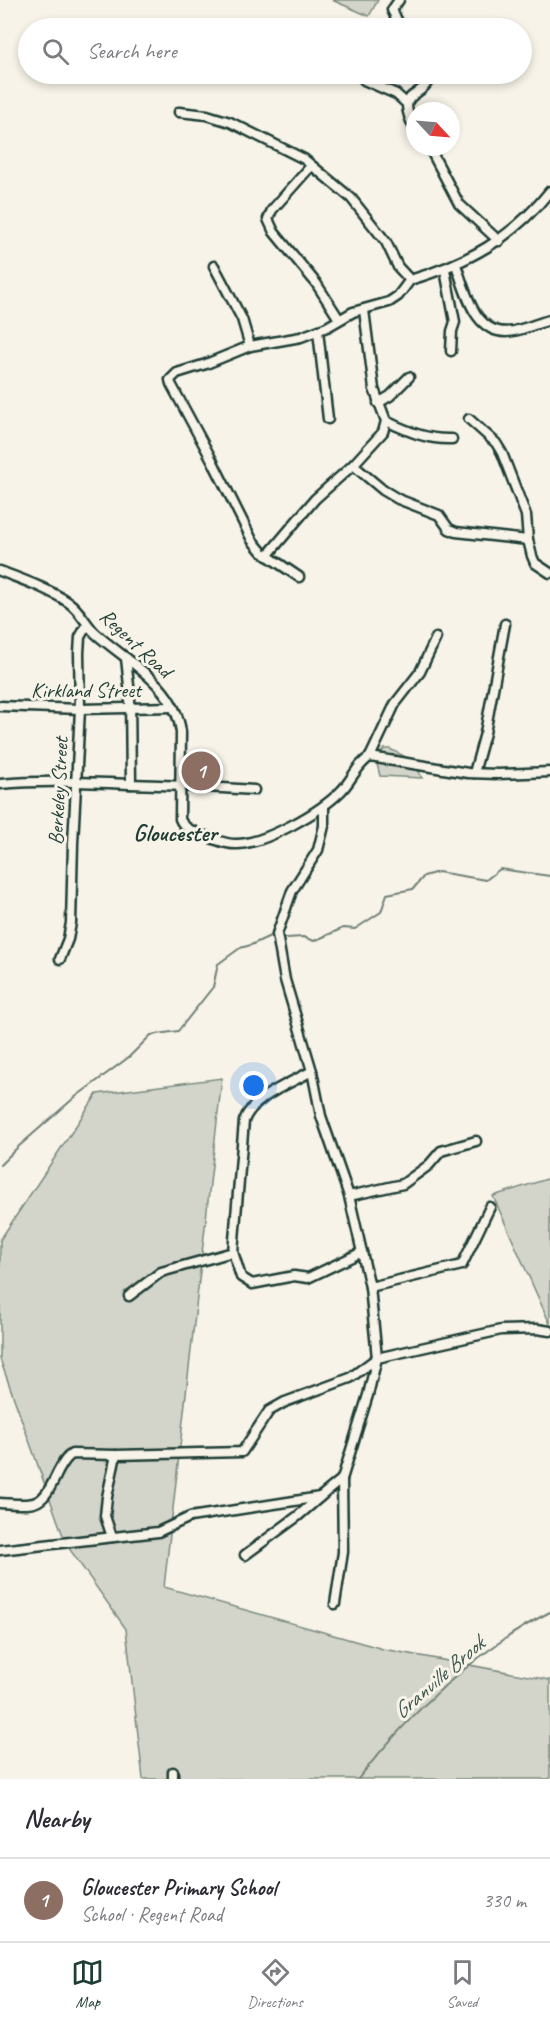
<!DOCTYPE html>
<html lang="en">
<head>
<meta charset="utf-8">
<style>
	body { margin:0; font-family:Caveat,sans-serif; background:#f7f7f7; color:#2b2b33 }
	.compass { position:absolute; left:406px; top:102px; width:54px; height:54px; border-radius:50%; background:#fff; box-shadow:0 3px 9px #0003; rotate:116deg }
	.you { position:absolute; left:254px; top:1086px; width:21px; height:21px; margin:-15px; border:4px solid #fff; border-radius:50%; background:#1a73e8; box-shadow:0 0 0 9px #1a73e833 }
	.badge { display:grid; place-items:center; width:39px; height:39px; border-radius:50%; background:#1f3d34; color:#fff; font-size:20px; font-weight:700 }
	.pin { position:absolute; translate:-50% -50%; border:3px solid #fff; box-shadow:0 2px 6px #0006 }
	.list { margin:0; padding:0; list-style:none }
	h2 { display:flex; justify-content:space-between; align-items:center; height:78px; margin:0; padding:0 24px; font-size:26px }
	h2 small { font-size:20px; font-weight:400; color:#7c7c81 }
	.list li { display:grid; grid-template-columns:39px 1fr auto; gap:18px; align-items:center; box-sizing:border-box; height:84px; padding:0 24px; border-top:2px solid #e1e1e2 }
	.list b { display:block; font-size:22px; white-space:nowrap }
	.list p { margin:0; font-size:20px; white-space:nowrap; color:#7c7c81 }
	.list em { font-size:20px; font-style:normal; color:#7c7c81 }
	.icon { flex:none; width:33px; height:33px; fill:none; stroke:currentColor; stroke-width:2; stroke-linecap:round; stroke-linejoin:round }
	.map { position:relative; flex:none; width:550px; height:1779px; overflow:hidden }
	.search { position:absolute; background:#fff; box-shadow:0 3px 9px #0003; left:18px; right:18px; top:18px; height:66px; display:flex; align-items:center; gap:15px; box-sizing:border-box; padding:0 21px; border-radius:33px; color:#7c7c81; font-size:22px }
	.sheet { height:162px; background:#fff }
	nav { display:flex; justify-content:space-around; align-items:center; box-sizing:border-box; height:84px; border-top:2px solid #e1e1e2; background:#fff; font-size:16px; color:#7c7c81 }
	nav a { display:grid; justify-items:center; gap:3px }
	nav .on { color:#1f3d34 }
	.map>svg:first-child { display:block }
	.green { fill:#d3d5ca; stroke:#79897f; stroke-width:1.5 }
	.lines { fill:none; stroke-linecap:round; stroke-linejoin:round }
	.stream { stroke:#6f8077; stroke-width:2 }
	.minor-casing { stroke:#1f3d34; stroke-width:13 }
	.minor { stroke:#f7f3e8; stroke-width:8 }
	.labels { text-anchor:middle; stroke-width:6; stroke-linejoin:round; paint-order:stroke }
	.street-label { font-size:21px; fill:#1f3d34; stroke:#f7f3e8 }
	.water-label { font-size:22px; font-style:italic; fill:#405950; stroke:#f7f3e8 }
	.quarter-label { font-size:24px; font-weight:bold; fill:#1f3d34; stroke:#f7f3e8 }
</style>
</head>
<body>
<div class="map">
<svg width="550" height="1779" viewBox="0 0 550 1779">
	<rect width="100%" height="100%" fill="#f7f3e8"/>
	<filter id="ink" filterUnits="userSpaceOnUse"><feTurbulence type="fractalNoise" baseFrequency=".0167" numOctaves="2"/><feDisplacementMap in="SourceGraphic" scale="12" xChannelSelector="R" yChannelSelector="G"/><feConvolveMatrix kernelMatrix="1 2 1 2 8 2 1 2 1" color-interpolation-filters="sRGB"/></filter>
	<g filter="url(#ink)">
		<g class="green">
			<path d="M332,0H378L369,16Z"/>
			<path d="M384,749H390L414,761L422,778L380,776L376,760Z"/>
			<path d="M222,1078L164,1587L383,1649L550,1680V1779H143L126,1629L66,1544L0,1359V1240L97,1094Z"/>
			<path d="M550,1178V1324L493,1196Z"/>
		</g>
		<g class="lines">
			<g class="stream">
				<path d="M0,1165L18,1147L74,1098L129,1057L151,1035L178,1031L213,987L218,964L240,948L251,945L270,936L287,938L303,937L314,941L343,928L355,929L381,912L387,894L413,889L424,876L438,872L486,880L500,869L550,876"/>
				<path d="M358,1779C409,1714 476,1650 550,1612"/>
			</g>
			<defs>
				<g id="minor">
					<path d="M399,0L392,10L401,28"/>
					<path d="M362,74L364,80L396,94L406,103"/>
					<path d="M335,75L338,74"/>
					<path d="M179,112L207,115L230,122L304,159L351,198L386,242L398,267L410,280C467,263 512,239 550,191"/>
					<path d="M415,130C393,86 423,103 431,74"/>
					<path d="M429,147L459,204L499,241"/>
					<path d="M311,166L272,210L268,219L274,232L316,283L339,319"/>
					<path d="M456,265C466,292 475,339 514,331C527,328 538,323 550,320"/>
					<path d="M214,266L242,319L250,346"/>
					<path d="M445,270L455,322L452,331L451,351"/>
					<path d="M318,331L328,419"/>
					<path d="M378,403L390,396L409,377"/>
					<path d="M469,419L496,443L502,453L526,515L528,540L532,556L535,563L550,573"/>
					<path d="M386,421C407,431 427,440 452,439"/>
					<path d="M353,465L383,490L398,499L439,515L449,529L456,532L528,540"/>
					<path d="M267,556L315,499L353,465L383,432L386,421L374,389L364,310"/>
					<path d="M0,571C23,580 47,588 68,602C80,610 85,623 95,633C127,662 175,684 181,732L180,819C184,830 200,834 211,838C220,841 228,845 238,844C266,843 320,812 340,792C351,782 357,764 370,757L468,773L498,774L550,772"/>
					<path d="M299,577L262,552L252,540L212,460L171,384L170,380L177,373L206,364L250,346L301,337L327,327L353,312L389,302L398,296L410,280"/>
					<path d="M126,658L130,695L131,784"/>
					<path d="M0,706L80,709L173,707"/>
					<path d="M370,757L395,704L420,672L436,638"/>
					<path d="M474,773L485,733L505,624"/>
					<path d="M0,784C43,780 86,782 129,784C171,785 212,787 254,790"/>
					<path d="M60,959L68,939L71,923L73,843L80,709L79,653L80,637L87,625"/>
					<path d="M312,1071C291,1083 252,1097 244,1121L233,1252L241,1277L252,1284L294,1276L308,1278L362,1252"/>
					<path d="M349,1196L403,1184L429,1165L441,1151L476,1141"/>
					<path d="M370,1287L462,1265L490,1207"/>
					<path d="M129,1296L161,1272L233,1252"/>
					<path d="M0,1503C38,1505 41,1508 58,1472C62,1465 65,1458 72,1454L116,1455L242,1452L269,1411L285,1402L350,1378L377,1358L501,1330L537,1329L550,1331"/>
					<path d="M112,1537L105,1516L107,1497L116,1455"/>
					<path d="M0,1550L158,1532L190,1517L320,1497L342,1479L368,1395L377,1358L370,1287L349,1196L321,1116L312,1071L285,980L277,934L292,891L318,850L324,826V806"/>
					<path d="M245,1555L298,1516L320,1497"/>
					<path d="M335,1604L343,1552L342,1479"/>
					<path d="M173,1779V1772"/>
				</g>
			</defs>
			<use href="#minor" class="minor-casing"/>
			<use href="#minor" class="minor"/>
		</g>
	</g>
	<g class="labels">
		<g class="street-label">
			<text transform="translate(136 643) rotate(43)" y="7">Regent Road</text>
			<text x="86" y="697">Kirkland Street</text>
			<text transform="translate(58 791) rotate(-87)" y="7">Berkeley Street</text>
		</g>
		<g class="water-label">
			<text transform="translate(438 1677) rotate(-41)" y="8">Granville Brook</text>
		</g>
		<g class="quarter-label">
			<text x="175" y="841">Gloucester</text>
		</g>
	</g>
</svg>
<svg class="compass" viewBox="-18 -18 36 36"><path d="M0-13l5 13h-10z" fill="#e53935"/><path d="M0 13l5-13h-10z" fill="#7c7c81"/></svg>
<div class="you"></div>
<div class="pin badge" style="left:201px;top:771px;background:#8d6e63">1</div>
<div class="search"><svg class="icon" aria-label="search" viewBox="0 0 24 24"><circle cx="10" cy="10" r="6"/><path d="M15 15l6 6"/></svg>Search here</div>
</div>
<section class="sheet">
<h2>Nearby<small></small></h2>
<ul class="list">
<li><span class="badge" style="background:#8d6e63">1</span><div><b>Gloucester Primary School</b><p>School · Regent Road</p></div><em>330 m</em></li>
</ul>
</section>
<nav>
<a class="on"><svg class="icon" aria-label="map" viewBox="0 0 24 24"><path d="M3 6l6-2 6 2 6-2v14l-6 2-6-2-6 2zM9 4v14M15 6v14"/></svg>Map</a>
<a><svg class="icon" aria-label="directions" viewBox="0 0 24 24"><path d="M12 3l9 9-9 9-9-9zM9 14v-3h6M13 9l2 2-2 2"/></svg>Directions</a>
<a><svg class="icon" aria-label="saved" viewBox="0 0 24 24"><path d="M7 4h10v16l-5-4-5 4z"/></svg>Saved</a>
</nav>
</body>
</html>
